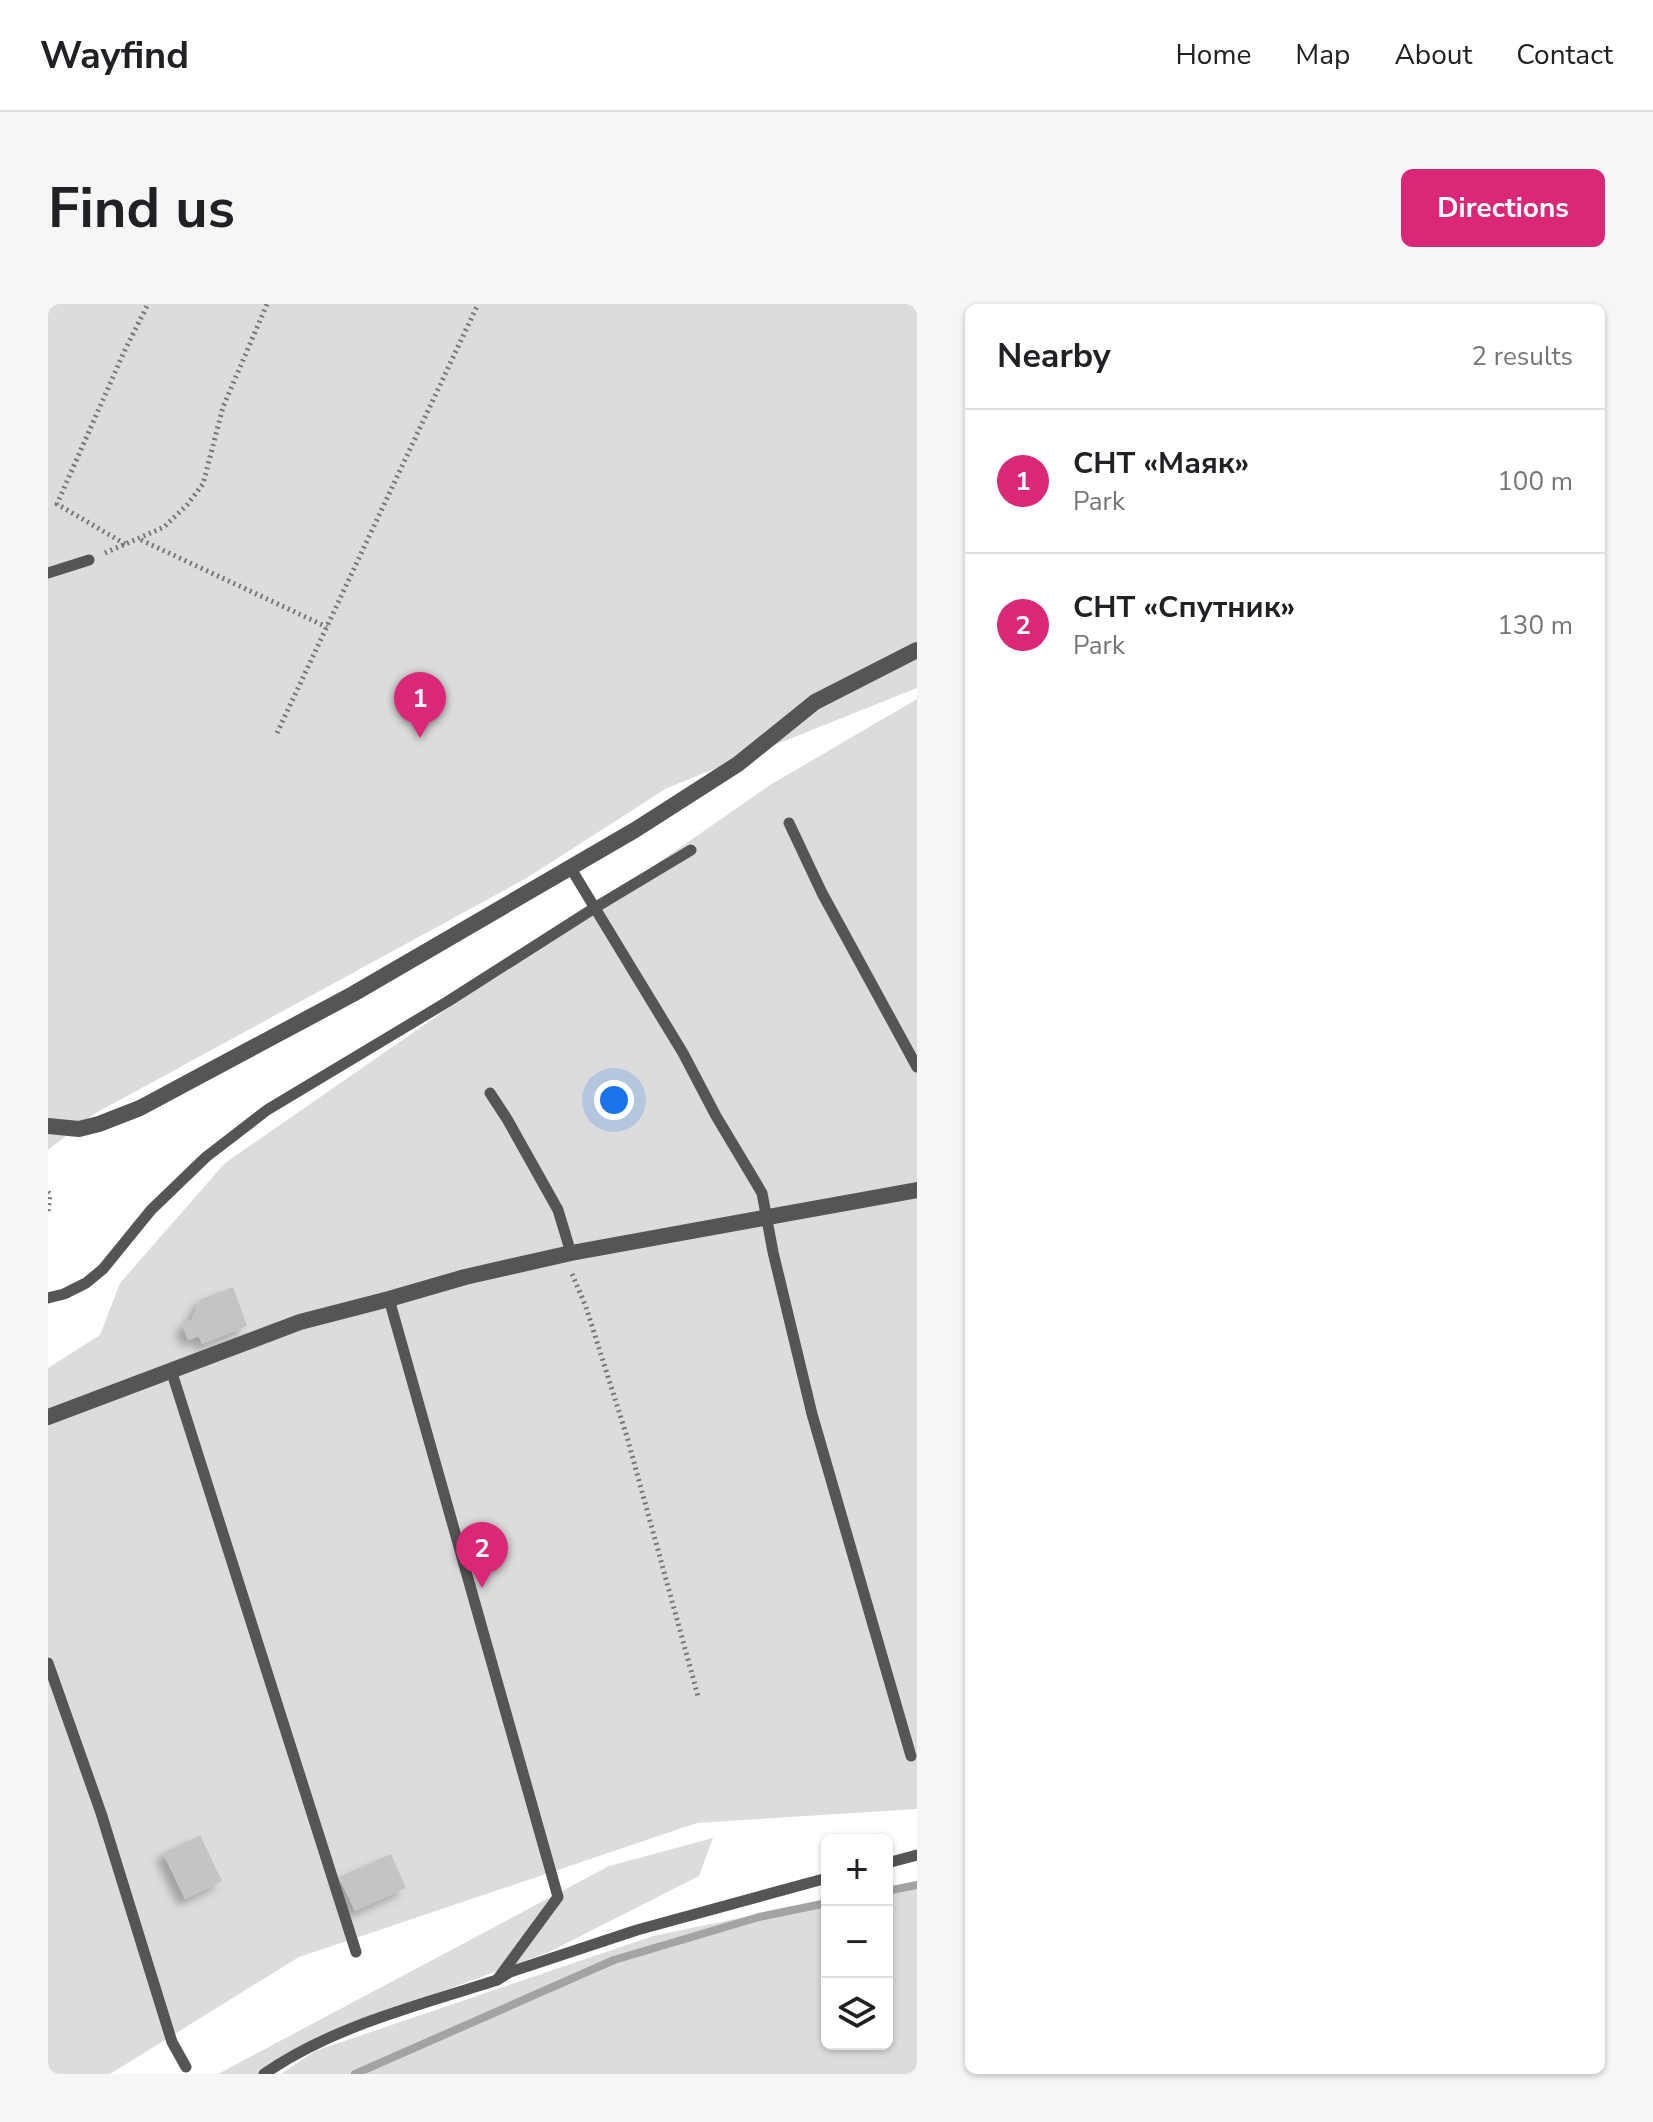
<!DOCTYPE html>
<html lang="en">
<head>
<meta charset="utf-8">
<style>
	body { margin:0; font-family:"Nunito Sans",sans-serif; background:#f6f6f6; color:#202124 }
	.controls { position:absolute; right:24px; bottom:24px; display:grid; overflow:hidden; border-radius:12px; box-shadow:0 2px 6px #0004 }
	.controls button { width:72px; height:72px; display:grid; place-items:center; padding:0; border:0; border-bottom:2px solid #e0e0e0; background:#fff; color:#202124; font:40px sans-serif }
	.you { position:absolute; left:566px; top:796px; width:28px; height:28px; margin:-20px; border:6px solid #fff; border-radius:50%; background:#1a73e8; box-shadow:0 0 0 12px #1a73e833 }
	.badge { display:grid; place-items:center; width:52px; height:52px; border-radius:50%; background:#db2777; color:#fff; font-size:26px; font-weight:700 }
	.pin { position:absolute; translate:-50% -66px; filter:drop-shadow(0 2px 4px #0008) }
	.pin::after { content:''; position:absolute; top:42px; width:28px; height:24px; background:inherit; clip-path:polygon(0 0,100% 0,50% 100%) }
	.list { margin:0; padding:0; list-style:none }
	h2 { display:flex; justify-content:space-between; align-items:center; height:104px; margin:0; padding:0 32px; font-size:34px }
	h2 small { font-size:26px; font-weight:400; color:#757577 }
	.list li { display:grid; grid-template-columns:52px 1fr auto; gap:24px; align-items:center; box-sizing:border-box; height:144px; padding:0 32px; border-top:2px solid #e0e0e0 }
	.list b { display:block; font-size:30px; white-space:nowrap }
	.list p { margin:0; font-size:26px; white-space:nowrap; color:#757577 }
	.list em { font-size:26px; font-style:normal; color:#757577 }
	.icon { flex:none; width:44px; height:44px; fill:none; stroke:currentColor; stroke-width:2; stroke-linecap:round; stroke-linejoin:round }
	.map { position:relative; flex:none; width:869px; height:1770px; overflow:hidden; border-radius:12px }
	header { display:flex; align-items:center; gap:48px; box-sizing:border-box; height:112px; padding:0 40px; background:#fff; border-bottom:2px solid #e0e0e0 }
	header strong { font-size:38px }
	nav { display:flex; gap:44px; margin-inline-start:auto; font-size:28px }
	.intro { display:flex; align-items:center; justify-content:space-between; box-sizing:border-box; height:192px; padding:0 48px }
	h1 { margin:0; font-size:56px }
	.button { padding:20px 36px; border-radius:12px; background:#db2777; color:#fff; font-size:28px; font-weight:700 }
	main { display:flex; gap:48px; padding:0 48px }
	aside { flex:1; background:#fff; border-radius:12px; box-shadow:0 2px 6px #0004 }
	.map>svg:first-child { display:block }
	.green { fill:#dcdcdc }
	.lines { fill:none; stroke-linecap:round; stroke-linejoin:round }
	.stream { stroke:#a3a3a3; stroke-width:8 }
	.building { fill:#c4c4c4; filter:url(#shadow) }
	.path { stroke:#777; stroke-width:5; stroke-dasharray:2 4; stroke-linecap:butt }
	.service { stroke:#555; stroke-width:11 }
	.minor { stroke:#555; stroke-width:16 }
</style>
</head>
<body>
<header>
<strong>Wayfind</strong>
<nav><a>Home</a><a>Map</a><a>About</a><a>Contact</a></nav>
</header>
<div class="intro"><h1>Find us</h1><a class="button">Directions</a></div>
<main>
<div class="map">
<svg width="869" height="1770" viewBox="0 0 869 1770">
	<defs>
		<filter id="shadow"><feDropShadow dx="-7" dy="7" stdDeviation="4" flood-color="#0004"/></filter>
	</defs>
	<rect width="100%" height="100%" fill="#fff"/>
	<g class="green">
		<path d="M0,0H869V384L619,484L477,575L46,810L0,846Z"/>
		<path d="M869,395V1505L649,1519L251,1653L62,1770H0V1064L52,1031L72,979L177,859L722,481Z"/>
		<path d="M665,1534L651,1572L501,1648L311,1718L214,1770H170L561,1562Z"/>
		<path d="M869,1578V1770H233L267,1747L605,1632L779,1596V1740H839V1584Z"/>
	</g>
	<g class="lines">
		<g class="stream">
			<path d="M839,1587L869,1581"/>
			<path d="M307,1770L566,1656L711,1613L779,1599"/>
		</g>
	</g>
	<g class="building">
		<path d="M185,983L199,1022L154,1040L151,1032L140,1036L134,1020L143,1016L153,995Z"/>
		<path d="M152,1531L174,1577L137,1595L115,1549Z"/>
		<path d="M343,1550L358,1584L307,1607L291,1573Z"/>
	</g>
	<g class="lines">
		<g class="path">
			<path d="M93,236L279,323"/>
			<path d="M77,240L9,200L76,48L100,0"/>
			<path d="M57,249L116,223L139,201L155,180L175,103L219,0"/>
			<path d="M229,429L430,0"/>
			<path d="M0,888L2,890L0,908"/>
			<path d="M524,970L538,1003L579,1133L650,1392"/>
		</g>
		<g class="service">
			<path d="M0,269L41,256"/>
			<path d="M741,519L774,589L869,763"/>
			<path d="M522,563L635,749L668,812L714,889L725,948L764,1110L863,1452"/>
			<path d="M442,789L459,815L510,906L523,949"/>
			<path d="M0,994L16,990L38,979L55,965L103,906L158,853L219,806L399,698L548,603L643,546"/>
			<path d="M341,995L510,1593L449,1676"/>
			<path d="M123,1066L308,1648"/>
			<path d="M0,1359L53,1509L124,1738L138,1763"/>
			<path d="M839,1559L869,1551"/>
			<path d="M216,1770C285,1722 369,1702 449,1676L462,1668L589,1626L779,1574"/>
		</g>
		<g class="minor">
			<path d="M0,822L31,825L51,820L92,804L305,690L587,526L690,460L767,398L869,346"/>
			<path d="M0,1113L252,1018L341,995L417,973L523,949L869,886"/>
		</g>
	</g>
</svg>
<div class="controls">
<button>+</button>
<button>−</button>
<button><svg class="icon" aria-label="layers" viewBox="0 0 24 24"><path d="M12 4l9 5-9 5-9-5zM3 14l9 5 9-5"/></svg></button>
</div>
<div class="you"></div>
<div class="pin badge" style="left:372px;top:434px">1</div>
<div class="pin badge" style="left:434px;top:1284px">2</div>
</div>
<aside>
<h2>Nearby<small>2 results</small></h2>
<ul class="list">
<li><span class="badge">1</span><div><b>СНТ «Маяк»</b><p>Park</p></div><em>100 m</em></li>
<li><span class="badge">2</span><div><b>СНТ «Спутник»</b><p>Park</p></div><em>130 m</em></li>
</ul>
</aside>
</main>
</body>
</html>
